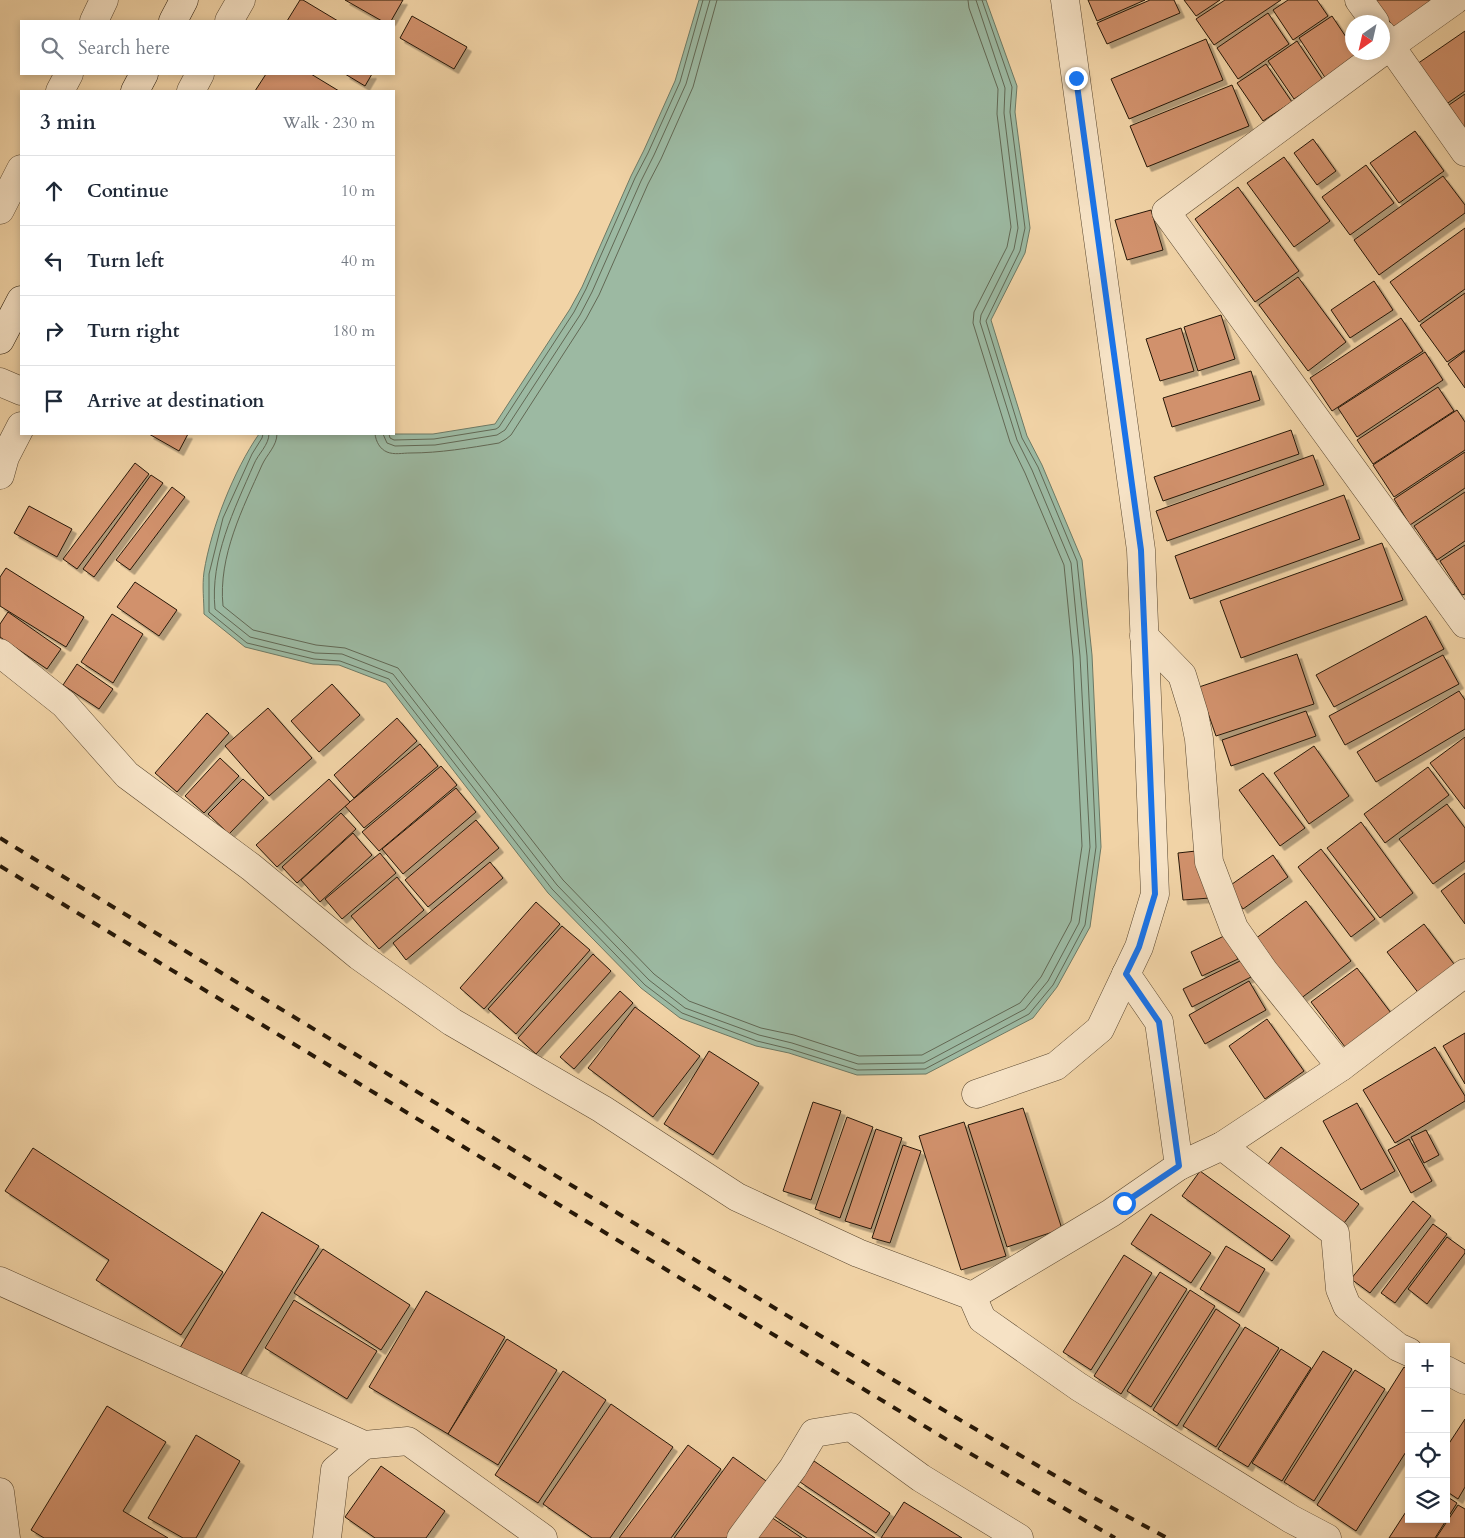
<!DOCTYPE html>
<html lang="en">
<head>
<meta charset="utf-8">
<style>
	body { margin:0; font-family:Cardo,serif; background:#f2f2f3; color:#1f2937 }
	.controls { position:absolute; right:15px; bottom:15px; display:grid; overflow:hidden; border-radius:0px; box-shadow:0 2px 8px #0003 }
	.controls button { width:45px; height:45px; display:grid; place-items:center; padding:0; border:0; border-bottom:1px solid #e0e1e3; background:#fff; color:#1f2937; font:25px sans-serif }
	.compass { position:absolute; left:1345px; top:15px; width:45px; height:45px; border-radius:50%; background:#fff; box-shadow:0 2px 8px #0003; rotate:214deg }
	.stop { position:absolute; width:15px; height:15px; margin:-11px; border:4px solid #1a73e8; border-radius:50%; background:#fff }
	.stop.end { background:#1a73e8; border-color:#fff; box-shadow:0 1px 5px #0008 }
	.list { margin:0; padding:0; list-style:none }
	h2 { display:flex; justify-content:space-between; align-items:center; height:65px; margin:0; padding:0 20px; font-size:21px }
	h2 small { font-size:16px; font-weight:400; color:#747a83 }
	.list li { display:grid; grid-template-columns:32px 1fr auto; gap:15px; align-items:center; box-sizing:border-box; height:70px; padding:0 20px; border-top:1px solid #e0e1e3 }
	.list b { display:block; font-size:19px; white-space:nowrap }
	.list em { font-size:16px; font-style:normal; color:#747a83 }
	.icon { flex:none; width:28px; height:28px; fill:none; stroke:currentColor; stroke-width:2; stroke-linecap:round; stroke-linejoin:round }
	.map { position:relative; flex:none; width:1465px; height:1538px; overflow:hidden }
	.search { position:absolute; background:#fff; box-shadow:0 2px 8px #0003; left:20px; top:20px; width:375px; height:55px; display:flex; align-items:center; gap:12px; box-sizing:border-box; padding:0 18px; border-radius:0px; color:#747a83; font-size:19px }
	.panel { position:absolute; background:#fff; box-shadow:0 2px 8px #0003; left:20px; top:90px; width:375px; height:345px; border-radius:0px }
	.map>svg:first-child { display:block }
	.water { fill:#9cb9a2; stroke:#6d7964 }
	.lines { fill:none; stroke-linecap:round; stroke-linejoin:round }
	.shore { stroke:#626854; stroke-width:1 }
	.building { fill:#d1916c; stroke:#271807; filter:url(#shadow) }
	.street-casing { stroke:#5a472f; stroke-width:29 }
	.secondary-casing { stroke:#271807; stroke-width:29 }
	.street { stroke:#f6e2c5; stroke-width:28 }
	.secondary { stroke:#f6e2c5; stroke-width:28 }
	.rail { stroke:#271807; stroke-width:4; stroke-dasharray:9 9; stroke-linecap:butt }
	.route { stroke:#1a73e8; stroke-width:6 }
</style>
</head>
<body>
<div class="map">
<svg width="1465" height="1538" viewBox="0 0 1465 1538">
	<defs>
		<filter id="shadow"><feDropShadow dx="4.5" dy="4.5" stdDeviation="0" flood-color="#0004"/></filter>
	</defs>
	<rect width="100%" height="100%" fill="#f1d3a6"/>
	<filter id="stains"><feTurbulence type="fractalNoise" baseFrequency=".004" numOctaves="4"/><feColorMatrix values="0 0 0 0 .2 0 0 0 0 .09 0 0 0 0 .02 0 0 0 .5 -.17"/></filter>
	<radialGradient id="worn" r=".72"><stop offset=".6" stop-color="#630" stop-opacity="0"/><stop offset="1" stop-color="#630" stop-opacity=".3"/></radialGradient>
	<path class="water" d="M699,0H986L1017,86L1015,112L1030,228L1025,253L991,320L1027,436L1042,465L1082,560L1092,655L1101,847L1090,927L1057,987L1033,1018L926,1074L857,1075L789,1053L756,1046L680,1018L641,988L548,893L386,683L339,665L313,664L245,647L204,614C204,601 202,586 204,572C211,528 234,470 259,434H433L495,424L570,309L582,287L631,176L644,150L675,81Z"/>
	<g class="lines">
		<g class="shore">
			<path d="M263,434L262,438L252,454L223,518L209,574V612L247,643L314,659L340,661L389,679L552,889L645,985L682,1013L757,1041L790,1049L857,1070L925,1069L1029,1014L1053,985L1085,925L1096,847L1087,656L1077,561L1038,467L1022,438L986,321L1020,251L1025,228L1010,112L1012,87L982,0"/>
			<path d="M269,434C269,445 258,454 254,464C234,510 210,558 215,609L250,637L315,653L342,654L393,674L557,885L649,980L685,1008L759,1035L792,1043L858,1064L924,1063L1025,1009L1048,981L1079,923L1090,847L1080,656L1071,563L1032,470L1017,440L980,322L981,315L1014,249L1018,228L1004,113L1005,88L976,0"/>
			<path d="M277,434C277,446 267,454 262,465C243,508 218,556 223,606L253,630L316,645L345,648L398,668L563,880L654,974L689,1001L761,1028L794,1035L859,1056L922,1055L1020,1003L1041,977L1071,921L1082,846L1073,657L1064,565L1025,473L1010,442L973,323L974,312L1007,247L1011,227L997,114L998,89L969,8L968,0"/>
			<path d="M375,434C376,442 380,449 387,452C394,455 403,453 410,453C440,453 469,448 499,443L506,439L511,435L586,319L599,295L648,184L661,159L693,87L717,0"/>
			<path d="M383,434L387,443L395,446L435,445L497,435L505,430L580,315L592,292L641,181L654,155L686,84L710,0"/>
			<path d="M389,434L390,438L394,440L434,439L496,429L499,427L574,312L586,289L635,178L648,153L680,82L703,0"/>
		</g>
	</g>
	<g class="building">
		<path d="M300,0H303L338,21H287Z"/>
		<path d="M345,0H403L391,21H382Z"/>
		<path d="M1088,0H1145L1097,21Z"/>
		<path d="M1150,0H1174L1180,13L1107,44L1097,23Z"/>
		<path d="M1184,0H1220L1196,16Z"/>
		<path d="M1225,0H1281L1214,45L1196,19Z"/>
		<path d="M1288,0H1317L1328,16L1293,40L1273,10Z"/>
		<path d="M1373,0H1436L1396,30Z"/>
		<path d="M1268,13L1289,44L1238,79L1217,48Z"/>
		<path d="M412,16L467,47L454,69L400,38Z"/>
		<path d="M1332,16L1352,46V52H1357L1360,57L1326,79L1299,38Z"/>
		<path d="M1465,31V91L1445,105L1417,64Z"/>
		<path d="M1206,39L1223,80L1129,119L1111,79Z"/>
		<path d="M1297,41L1323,80L1294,99L1268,61Z"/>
		<path d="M1266,64L1292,102L1263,121L1237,83Z"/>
		<path d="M266,74H311L339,91H255Z"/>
		<path d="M345,74H372L365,86Z"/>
		<path d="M1232,85L1249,126L1147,167L1130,126Z"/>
		<path d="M1465,94V135L1446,107Z"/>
		<path d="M1415,131L1444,171L1399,203L1370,163Z"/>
		<path d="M1313,139L1336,171L1317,185L1294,153Z"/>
		<path d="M1284,157L1330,221L1294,247L1247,183Z"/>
		<path d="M1366,165L1394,203L1350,235L1322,197Z"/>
		<path d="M1443,176L1465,205V213L1379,275L1354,240Z"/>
		<path d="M1238,187L1299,271L1255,302L1195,219Z"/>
		<path d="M1151,210L1163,250L1127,260L1115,220Z"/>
		<path d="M1465,228V289L1419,322L1390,282Z"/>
		<path d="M1298,277L1346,342L1308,371L1259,305Z"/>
		<path d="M1374,281L1393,310L1350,338L1331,310Z"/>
		<path d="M1465,293V350L1447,362L1420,325Z"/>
		<path d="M1221,315L1235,359L1198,371L1184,327Z"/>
		<path d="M1401,318L1423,351L1332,411L1310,378Z"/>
		<path d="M1181,328L1194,371L1160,381L1146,339Z"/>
		<path d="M1465,351V388L1448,364Z"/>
		<path d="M1425,352L1443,380L1357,437L1338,408Z"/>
		<path d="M1251,371L1260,400L1172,427L1163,398Z"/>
		<path d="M1438,387L1454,411L1373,464L1357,440Z"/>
		<path d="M1457,410L1465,422V450L1394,497L1373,465Z"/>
		<path d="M1291,430L1299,454L1163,501L1154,477Z"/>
		<path d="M149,434H188L179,451Z"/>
		<path d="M1465,452V488L1410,525L1394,499Z"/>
		<path d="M1313,455L1324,485L1167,541L1156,511Z"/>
		<path d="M135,463L149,474L77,569L63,559Z"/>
		<path d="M151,475L163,483L94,577L83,569Z"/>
		<path d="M172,487L185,497L130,570L116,560Z"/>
		<path d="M1465,492V541L1437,560L1414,526Z"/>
		<path d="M1344,495L1360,539L1190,599L1175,556Z"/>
		<path d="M29,506L72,529L57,557L14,533Z"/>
		<path d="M1382,543L1403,600L1241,658L1220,601Z"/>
		<path d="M1465,545V594L1462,595L1440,561Z"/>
		<path d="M6,568L84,617L66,647L0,606V577Z"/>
		<path d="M135,582L177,610L159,636L117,607Z"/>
		<path d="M8,612L61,649L47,669L0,637V624Z"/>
		<path d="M112,614L143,634L113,683L81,662Z"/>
		<path d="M1426,616L1444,649L1334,707L1316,675Z"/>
		<path d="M1297,654L1314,704L1216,736L1199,687Z"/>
		<path d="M1443,655L1459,684L1345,745L1329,716Z"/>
		<path d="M77,664L113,689L99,709L63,685Z"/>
		<path d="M332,684L360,715L319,752L291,721Z"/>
		<path d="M1459,691L1465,700V729L1376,782L1357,752Z"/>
		<path d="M268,708L312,758L269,796L225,746Z"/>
		<path d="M1306,711L1316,736L1231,766L1222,740Z"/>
		<path d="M207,713L229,733L177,792L155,773Z"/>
		<path d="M397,718L417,741L354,798L334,775Z"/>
		<path d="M1465,737V809L1430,763Z"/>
		<path d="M420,744L438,766L364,828L345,806Z"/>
		<path d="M1314,746L1349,796L1309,824L1274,773Z"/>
		<path d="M220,758L239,776L204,813L185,796Z"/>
		<path d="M441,766L457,785L379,851L362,832Z"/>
		<path d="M1428,767L1449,795L1385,843L1364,814Z"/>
		<path d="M1263,773L1305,828L1280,846L1239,790Z"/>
		<path d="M243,779L264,798L229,834L208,814Z"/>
		<path d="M329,779L350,802L277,867L256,845Z"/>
		<path d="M456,788L476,812L403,874L382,849Z"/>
		<path d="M1447,804L1465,828V861L1433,884L1399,839Z"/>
		<path d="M341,813L356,829L297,883L282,867Z"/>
		<path d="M476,820L499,848L428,907L405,880Z"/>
		<path d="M1361,822L1413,893L1380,918L1327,848Z"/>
		<path d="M353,833L372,855L320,902L301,880Z"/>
		<path d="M1321,849L1375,919L1351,937L1298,867Z"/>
		<path d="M1205,850L1210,898L1183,900L1178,853Z"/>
		<path d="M380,853L396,873L342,919L325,899Z"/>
		<path d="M1273,855L1288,877L1243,909L1228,887Z"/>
		<path d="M490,862L503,878L406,960L393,943Z"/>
		<path d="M1465,873V924L1441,891Z"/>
		<path d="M397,877L424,910L379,949L351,916Z"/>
		<path d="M1306,901L1351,961L1300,999L1255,939Z"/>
		<path d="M536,902L560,924L484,1009L460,988Z"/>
		<path d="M1424,924L1460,972L1423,999L1387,952Z"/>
		<path d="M562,926L590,950L516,1034L488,1009Z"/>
		<path d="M1226,935L1238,959L1202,976L1191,952Z"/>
		<path d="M593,954L611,971L536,1054L518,1038Z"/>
		<path d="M1242,960L1251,977L1192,1007L1183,989Z"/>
		<path d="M1357,968L1391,1013L1345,1047L1311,1002Z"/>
		<path d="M1249,981L1266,1010L1205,1044L1189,1015Z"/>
		<path d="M620,991L633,1003L574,1069L560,1057Z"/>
		<path d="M635,1007L700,1056L653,1117L588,1068Z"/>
		<path d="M1267,1019L1304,1071L1265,1099L1229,1046Z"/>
		<path d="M1465,1033V1084L1443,1046Z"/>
		<path d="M1435,1047L1465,1096V1101L1395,1143L1363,1090Z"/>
		<path d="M709,1051L759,1083L713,1155L664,1124Z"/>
		<path d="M813,1102L841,1111L811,1200L783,1191Z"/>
		<path d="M1357,1103L1395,1171L1361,1190L1323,1121Z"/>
		<path d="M1023,1108L1062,1229L1007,1247L968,1125Z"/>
		<path d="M847,1117L873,1127L840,1218L815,1209Z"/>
		<path d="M964,1122L1006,1256L961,1270L919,1136Z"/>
		<path d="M876,1129L902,1138L871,1229L845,1221Z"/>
		<path d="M1426,1130L1439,1155L1424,1163L1411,1137Z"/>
		<path d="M1409,1139L1432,1181L1411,1193L1388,1150Z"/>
		<path d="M903,1145L921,1151L890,1243L872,1238Z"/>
		<path d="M1281,1147L1359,1204L1344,1223L1266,1167Z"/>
		<path d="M33,1148L223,1272L181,1335L96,1280L109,1260L5,1191Z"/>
		<path d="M1200,1171L1290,1236L1272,1261L1182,1196Z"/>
		<path d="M1413,1201L1431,1216L1370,1293L1351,1279Z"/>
		<path d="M262,1212L319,1246L234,1385L178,1351Z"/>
		<path d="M1151,1214L1211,1253L1191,1283L1131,1244Z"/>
		<path d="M1433,1224L1447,1234L1395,1303L1381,1293Z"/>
		<path d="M1447,1237L1465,1250V1253L1427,1304L1408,1289Z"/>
		<path d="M1226,1246L1265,1269L1239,1313L1200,1289Z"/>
		<path d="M323,1249L410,1305L381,1350L294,1293Z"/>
		<path d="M1124,1255L1152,1273L1091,1370L1063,1352Z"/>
		<path d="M1160,1272L1187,1289L1121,1394L1094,1376Z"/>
		<path d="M1190,1290L1215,1306L1151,1407L1127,1391Z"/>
		<path d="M426,1291L505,1337L448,1434L369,1387Z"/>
		<path d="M294,1300L377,1351L347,1399L265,1348Z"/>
		<path d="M1216,1309L1240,1325L1177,1426L1153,1410Z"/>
		<path d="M1245,1327L1279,1348L1216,1447L1183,1426Z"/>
		<path d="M507,1339L557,1370L498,1465L448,1434Z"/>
		<path d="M1281,1349L1311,1368L1248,1467L1218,1449Z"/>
		<path d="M1323,1351L1352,1369L1282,1481L1252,1463Z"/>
		<path d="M1404,1367L1409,1370V1447L1356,1531L1317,1505Z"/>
		<path d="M1355,1370L1385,1389L1314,1501L1284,1482Z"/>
		<path d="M563,1371L606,1400L538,1503L495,1475Z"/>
		<path d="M611,1404L673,1447L610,1538H592L543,1504Z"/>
		<path d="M107,1406L166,1442L123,1511L168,1538H44L31,1530Z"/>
		<path d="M1465,1419V1487L1458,1499L1446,1491V1448Z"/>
		<path d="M196,1435L240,1461L196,1538H183L148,1518Z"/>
		<path d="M688,1445L721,1469L671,1538H619Z"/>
		<path d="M733,1457L773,1486L735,1538H674Z"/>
		<path d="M814,1461L890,1513L876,1533L800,1482Z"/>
		<path d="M381,1466L445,1511L426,1538H375L345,1517Z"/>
		<path d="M795,1484L875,1538H807L774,1516Z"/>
		<path d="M1446,1496L1457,1503L1435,1538H1389L1409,1507V1519H1446Z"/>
		<path d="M904,1502L962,1538H881Z"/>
		<path d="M1458,1505L1465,1509V1538H1436Z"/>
		<path d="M771,1517L802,1538H757Z"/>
	</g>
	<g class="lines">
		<defs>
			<g id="street">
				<path d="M1359,0L1375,22"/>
				<path d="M94,21L104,0"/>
				<path d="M229,21L241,0"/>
				<path d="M1382,34L1465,152"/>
				<path d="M1382,52L1166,212L1465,624"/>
				<path d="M1382,52L1455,0"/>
				<path d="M60,91L69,74"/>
				<path d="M191,91L200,74"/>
				<path d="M0,210L21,169"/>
				<path d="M0,382L21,391"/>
				<path d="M0,475L5,457L21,426"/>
				<path d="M1144,636L1182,675L1194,714L1199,739L1209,862L1234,928L1264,971L1341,1067"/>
				<path d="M0,653L64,704L127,775L251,867L359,956L452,1022L602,1109L737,1197L858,1253L972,1296L982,1319L1079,1387L1291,1519L1327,1538"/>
				<path d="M1126,974L1159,1022L1179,1166"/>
				<path d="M976,1094L1056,1066L1100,1029L1139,947L1155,894L1141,550L1065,0"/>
				<path d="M1222,1146L1335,1233L1340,1289L1347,1306L1398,1347L1409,1352"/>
				<path d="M0,1281L364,1445L408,1441L543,1538"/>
				<path d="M972,1296L1111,1213L1179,1166L1222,1146L1341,1067L1465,973"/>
				<path d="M1446,1370L1465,1380"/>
				<path d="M0,1492L6,1538"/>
				<path d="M327,1538L335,1470L364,1445"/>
				<path d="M741,1538L793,1468L814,1433L851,1427L921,1478L1019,1538"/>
			</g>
			<g id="secondary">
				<path d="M173,21L184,0"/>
				<path d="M135,91L144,74"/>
				<path d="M0,340L21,300"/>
			</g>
		</defs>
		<use href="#street" class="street-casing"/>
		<use href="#secondary" class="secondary-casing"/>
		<use href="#street" class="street"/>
		<use href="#secondary" class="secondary"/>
		<g class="rail">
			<path d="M0,838C241,985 483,1132 725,1278C871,1366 1017,1457 1167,1538"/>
			<path d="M0,866L954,1444L1115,1538"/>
		</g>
	</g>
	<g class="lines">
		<path class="route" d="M1076,78L1141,550L1155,894L1139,947L1126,974L1159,1022L1179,1166L1124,1203"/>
	</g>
	<rect width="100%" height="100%" filter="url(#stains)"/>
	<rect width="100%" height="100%" fill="url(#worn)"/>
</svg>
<div class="controls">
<button>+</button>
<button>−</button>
<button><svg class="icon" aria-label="locate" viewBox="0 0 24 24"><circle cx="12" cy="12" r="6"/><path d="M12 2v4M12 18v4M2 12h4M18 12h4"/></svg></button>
<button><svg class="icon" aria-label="layers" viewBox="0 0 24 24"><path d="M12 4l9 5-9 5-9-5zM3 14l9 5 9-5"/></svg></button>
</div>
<svg class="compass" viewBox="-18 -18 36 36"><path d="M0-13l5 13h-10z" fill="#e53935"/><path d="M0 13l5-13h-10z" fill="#747a83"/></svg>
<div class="stop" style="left:1124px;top:1203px"></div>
<div class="stop end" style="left:1076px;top:78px"></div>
<div class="search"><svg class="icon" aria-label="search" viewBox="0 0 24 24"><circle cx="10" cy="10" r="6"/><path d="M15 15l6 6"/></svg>Search here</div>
<section class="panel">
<h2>3 min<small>Walk · 230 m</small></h2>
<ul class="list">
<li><svg class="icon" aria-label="ahead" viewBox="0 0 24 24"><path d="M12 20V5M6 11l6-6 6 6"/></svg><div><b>Continue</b></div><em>10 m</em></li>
<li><svg class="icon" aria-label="left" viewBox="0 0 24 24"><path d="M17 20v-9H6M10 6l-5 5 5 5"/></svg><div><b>Turn left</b></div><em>40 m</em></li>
<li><svg class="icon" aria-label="right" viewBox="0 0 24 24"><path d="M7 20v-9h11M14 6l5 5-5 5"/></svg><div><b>Turn right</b></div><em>180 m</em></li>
<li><svg class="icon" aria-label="arrive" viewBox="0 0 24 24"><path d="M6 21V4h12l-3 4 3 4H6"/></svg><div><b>Arrive at destination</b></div></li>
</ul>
</section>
</div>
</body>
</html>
